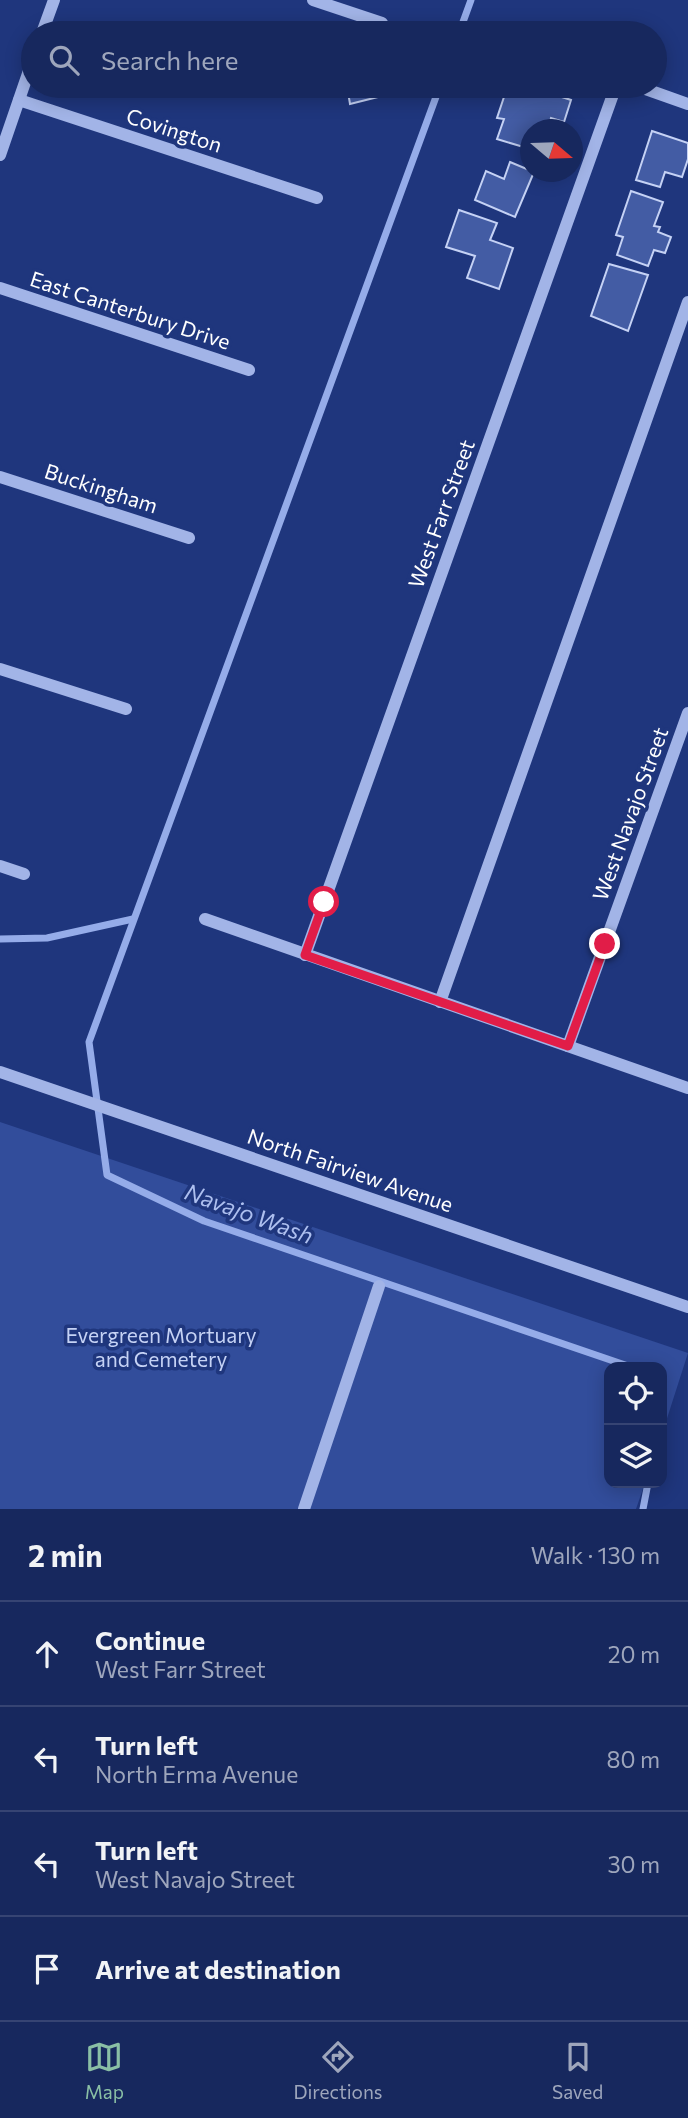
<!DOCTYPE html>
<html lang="en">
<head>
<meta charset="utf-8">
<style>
	body { margin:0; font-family:Commissioner,sans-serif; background:#243467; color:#f1f3f6 }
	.controls { position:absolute; right:21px; bottom:21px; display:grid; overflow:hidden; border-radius:14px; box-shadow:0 4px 18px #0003 }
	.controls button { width:63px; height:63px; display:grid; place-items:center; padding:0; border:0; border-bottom:2px solid #364473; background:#17285e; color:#f1f3f6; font:35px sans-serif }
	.compass { position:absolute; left:520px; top:119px; width:63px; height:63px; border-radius:50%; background:#17285e; box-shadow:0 4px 18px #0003; rotate:109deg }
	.stop { position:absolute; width:21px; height:21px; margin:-16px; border:5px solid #e11d48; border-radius:50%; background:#fff }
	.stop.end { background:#e11d48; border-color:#fff; box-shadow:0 2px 7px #0008 }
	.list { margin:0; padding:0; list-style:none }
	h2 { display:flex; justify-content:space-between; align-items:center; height:91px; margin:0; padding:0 28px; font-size:30px }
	h2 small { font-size:23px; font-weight:400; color:#9ea6bc }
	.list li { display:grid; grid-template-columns:46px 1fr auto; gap:21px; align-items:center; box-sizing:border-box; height:105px; padding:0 28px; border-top:2px solid #364473 }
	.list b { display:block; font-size:26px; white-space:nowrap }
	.list p { margin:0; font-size:23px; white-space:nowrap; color:#9ea6bc }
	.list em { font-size:23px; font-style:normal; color:#9ea6bc }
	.icon { flex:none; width:38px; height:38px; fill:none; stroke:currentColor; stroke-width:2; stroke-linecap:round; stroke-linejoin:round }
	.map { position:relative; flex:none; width:688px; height:1509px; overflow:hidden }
	.search { position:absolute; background:#17285e; box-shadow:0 4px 18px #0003; left:21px; right:21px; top:21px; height:77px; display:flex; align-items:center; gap:18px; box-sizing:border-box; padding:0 24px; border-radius:38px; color:#9ea6bc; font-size:26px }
	.sheet { height:511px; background:#17285e }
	nav { display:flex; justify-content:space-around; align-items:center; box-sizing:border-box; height:98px; border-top:2px solid #364473; background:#17285e; font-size:19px; color:#9ea6bc }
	nav a { display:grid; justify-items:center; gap:4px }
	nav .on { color:#8abfa5 }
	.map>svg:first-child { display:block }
	.green { fill:#324d9b }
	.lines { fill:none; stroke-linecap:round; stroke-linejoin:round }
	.stream { stroke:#95ace9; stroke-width:7 }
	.building { fill:#435ca4; stroke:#c5d2f5; stroke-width:2 }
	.minor { stroke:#a2b4e7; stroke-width:12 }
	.route { stroke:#e11d48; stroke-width:9 }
	.labels { text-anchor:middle; stroke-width:7; stroke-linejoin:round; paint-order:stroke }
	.street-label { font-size:21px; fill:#fff; stroke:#1f367d }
	.park-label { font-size:21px; fill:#c5d2f5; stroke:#1f367d }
	.water-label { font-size:23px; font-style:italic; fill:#adbfef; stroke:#1f367d }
</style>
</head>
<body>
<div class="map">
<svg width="688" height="1509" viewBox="0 0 688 1509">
	<rect width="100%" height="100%" fill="#1f367d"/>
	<path class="green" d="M0,1122L688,1353L662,1434V1367H609V1483H645L636,1509H0Z"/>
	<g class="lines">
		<g class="stream">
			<path d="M407,30L416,33"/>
			<path d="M459,33L471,0"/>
			<path d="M440,86L89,1042L107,1175L204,1221L631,1367"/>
			<path d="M0,939L47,938L133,919"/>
			<path d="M643,1509L648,1483"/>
		</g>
	</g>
	<g class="building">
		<path d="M347,86H380L382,96L350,104Z"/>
		<path d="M480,86H528L571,100L564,122L551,118L548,130H530V149L497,139L504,119L497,118L505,94Z"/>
		<path d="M652,131L688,143V159L682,177L665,172L660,187L636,180Z"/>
		<path d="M510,162L534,172L515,217L475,200L486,171L504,179Z"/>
		<path d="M631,191L663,202L654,226L660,227L658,232L671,237L665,253L654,250L648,266L617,255L623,237L616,235Z"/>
		<path d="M459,210L497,223L490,240L513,248L499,289L467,278L475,256L446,247Z"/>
		<path d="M609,264L648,275L628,331L591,316Z"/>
	</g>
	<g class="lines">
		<g class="minor">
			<path d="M313,0L382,23"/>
			<path d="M42,33L54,0"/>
			<path d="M637,86L688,104"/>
			<path d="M19,100L317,198"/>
			<path d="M0,155L33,59"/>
			<path d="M0,288L249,370"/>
			<path d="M0,477L189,538"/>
			<path d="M0,669L126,709"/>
			<path d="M0,866L24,874"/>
			<path d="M205,919L688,1088"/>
			<path d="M305,955L616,86"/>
			<path d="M440,1002L688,302"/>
			<path d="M568,1046L688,713"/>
			<path d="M0,1072L688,1307"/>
			<path d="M304,1509L379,1286"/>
		</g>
	</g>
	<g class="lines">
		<path class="route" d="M324,902L305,955L568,1046L605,944"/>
	</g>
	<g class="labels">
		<g class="street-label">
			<text transform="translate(174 131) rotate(18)" y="7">Covington</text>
			<text transform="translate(130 311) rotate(18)" y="7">East Canterbury Drive</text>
			<text transform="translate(101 489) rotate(18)" y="7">Buckingham</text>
			<text transform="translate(442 514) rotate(-70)" y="7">West Farr Street</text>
			<text transform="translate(631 814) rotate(-70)" y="7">West Navajo Street</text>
			<text transform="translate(350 1171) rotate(19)" y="7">North Fairview Avenue</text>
		</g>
		<g class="park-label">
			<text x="161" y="1343">Evergreen Mortuary<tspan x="161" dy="24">and Cemetery</tspan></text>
		</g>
		<g class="water-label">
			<text transform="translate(249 1214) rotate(20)" y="8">Navajo Wash</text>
		</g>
	</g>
</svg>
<div class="controls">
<button><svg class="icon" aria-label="locate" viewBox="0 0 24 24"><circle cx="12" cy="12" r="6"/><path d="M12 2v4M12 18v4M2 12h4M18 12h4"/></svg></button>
<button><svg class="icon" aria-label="layers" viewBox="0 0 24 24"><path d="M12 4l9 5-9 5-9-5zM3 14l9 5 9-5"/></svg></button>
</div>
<svg class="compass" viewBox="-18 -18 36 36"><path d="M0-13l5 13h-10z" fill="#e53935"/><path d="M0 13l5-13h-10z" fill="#9ea6bc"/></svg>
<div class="stop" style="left:324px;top:902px"></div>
<div class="stop end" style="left:605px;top:944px"></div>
<div class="search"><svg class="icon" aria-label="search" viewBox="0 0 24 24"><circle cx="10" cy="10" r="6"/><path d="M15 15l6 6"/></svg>Search here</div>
</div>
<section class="sheet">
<h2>2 min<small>Walk · 130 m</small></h2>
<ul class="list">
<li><svg class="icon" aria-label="ahead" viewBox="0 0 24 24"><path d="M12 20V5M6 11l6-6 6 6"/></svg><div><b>Continue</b><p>West Farr Street</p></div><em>20 m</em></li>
<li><svg class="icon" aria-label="left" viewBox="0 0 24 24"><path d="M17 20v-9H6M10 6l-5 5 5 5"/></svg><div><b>Turn left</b><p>North Erma Avenue</p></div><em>80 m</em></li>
<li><svg class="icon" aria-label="left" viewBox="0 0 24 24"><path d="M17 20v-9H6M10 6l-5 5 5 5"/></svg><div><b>Turn left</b><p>West Navajo Street</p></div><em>30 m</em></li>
<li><svg class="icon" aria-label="arrive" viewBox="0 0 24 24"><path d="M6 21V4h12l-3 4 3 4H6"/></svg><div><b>Arrive at destination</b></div></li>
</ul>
</section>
<nav>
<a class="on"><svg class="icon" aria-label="map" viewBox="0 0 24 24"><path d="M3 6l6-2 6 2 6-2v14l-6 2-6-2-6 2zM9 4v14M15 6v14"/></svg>Map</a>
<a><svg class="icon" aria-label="directions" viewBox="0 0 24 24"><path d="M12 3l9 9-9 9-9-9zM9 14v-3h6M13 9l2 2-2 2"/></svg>Directions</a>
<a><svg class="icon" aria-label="saved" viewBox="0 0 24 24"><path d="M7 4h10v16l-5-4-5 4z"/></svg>Saved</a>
</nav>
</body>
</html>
